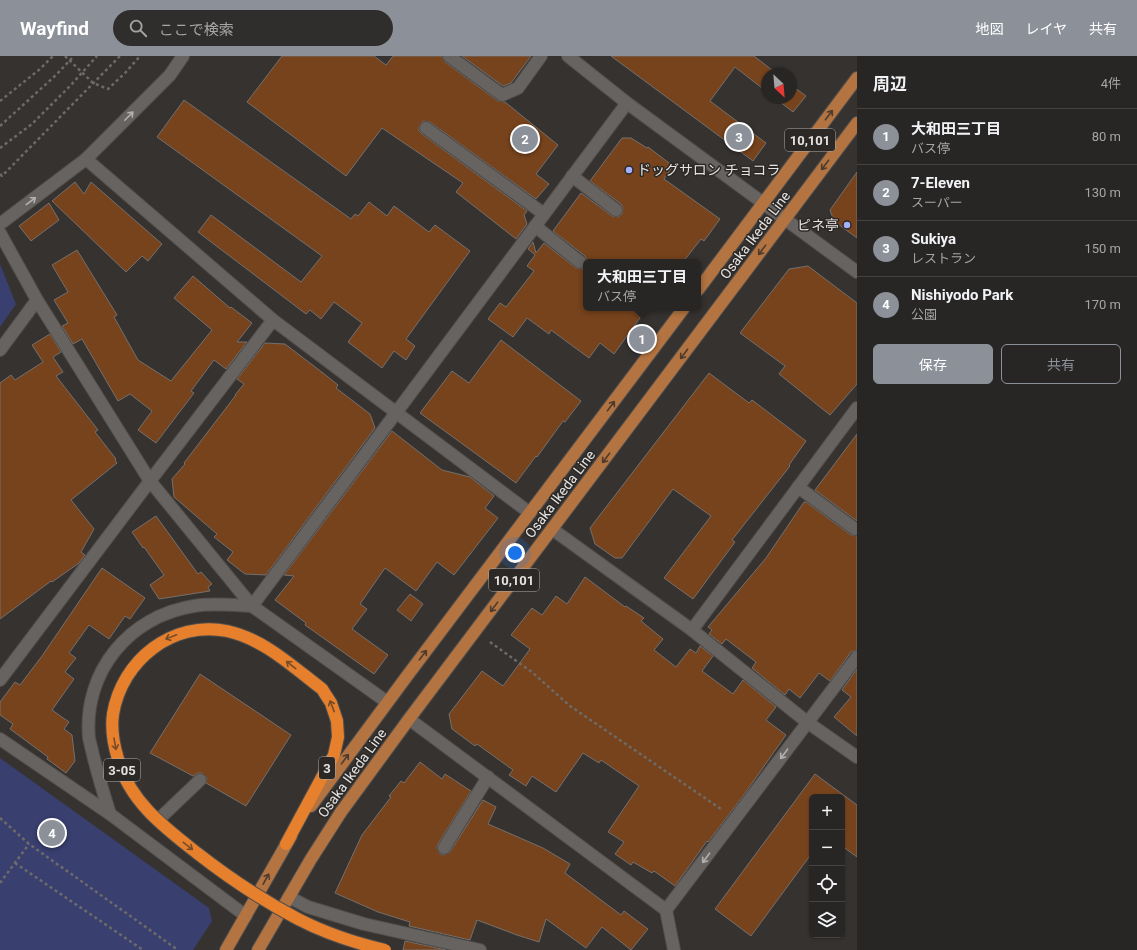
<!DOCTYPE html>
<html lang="ja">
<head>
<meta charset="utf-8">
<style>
	body { margin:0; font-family:Roboto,"Noto Sans JP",sans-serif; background:#302e2c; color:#f1f3f6 }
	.controls { position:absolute; right:12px; bottom:12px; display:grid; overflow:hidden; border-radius:6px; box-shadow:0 1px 3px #0004 }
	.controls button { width:36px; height:36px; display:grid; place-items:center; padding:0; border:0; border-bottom:1px solid #444341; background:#282624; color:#f1f3f6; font:20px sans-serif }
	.compass { position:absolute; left:761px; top:12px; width:36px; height:36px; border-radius:50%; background:#282624; box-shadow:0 1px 3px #0004; rotate:154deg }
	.you { position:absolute; left:515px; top:497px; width:14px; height:14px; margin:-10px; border:3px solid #fff; border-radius:50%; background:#1a73e8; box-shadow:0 0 0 6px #1a73e833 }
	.badge { display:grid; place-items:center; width:26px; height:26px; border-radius:50%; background:#8c9099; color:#fff; font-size:13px; font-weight:700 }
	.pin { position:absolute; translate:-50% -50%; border:2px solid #fff; box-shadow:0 1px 4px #0006 }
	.popup { position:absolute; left:583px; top:203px; width:118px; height:52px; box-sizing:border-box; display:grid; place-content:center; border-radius:6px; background:#282624; filter:drop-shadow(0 1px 3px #0005); font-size:13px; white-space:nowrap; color:#a5a5a6 }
	.popup b { font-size:15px; color:#f1f3f6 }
	.popup::after { content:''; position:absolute; left:50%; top:100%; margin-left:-8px; border:8px solid transparent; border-top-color:#282624 }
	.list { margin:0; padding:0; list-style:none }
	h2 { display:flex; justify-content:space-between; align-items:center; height:52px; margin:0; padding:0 16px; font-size:17px }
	h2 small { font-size:13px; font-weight:400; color:#a5a5a6 }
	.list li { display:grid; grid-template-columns:26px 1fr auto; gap:12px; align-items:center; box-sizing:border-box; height:56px; padding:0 16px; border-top:1px solid #444341 }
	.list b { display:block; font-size:15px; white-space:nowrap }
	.list p { margin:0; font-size:13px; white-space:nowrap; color:#a5a5a6 }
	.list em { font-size:13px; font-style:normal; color:#a5a5a6 }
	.actions { display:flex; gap:8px; padding:12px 16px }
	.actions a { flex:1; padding:9px 0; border:1px solid #8c9099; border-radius:6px; text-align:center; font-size:14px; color:#8c9099 }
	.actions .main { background:#8c9099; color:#fff }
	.icon { flex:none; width:22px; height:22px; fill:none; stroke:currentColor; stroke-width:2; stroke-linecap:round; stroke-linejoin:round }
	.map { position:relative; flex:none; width:857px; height:894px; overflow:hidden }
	header { display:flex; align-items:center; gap:24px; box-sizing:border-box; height:56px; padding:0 20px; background:#8c9099; color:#fff }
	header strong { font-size:19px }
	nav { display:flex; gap:22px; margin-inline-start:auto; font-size:14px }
	.search { width:280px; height:36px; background:#302e2c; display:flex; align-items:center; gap:10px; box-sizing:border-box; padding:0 14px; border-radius:22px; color:#a5a5a6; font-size:15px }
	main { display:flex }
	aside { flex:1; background:#282624 }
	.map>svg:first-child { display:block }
	.green { fill:#393f6f }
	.building { fill:#77431c; stroke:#74706e }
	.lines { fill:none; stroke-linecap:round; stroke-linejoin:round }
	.minor-casing { stroke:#514e4c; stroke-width:14 }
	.major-casing { stroke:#514e4c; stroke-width:14 }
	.highway-casing { stroke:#514e4c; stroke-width:14 }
	.path { stroke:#6d6b69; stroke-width:2.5; stroke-dasharray:3 3; stroke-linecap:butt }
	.minor { stroke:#676361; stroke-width:12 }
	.major { stroke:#b47441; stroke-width:12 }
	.highway { stroke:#e7802c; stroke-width:12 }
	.highway-bridge-casing { stroke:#514e4c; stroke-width:14; stroke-linecap:butt }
	.highway-bridge { stroke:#e7802c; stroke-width:12 }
	.oneway { stroke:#4d3b2d }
	.oneway2 { stroke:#b2b0ae }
	.oneway3 { stroke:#764b28 }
	.poi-dot { fill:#a5b1fc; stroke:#2b2826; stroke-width:1.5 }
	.labels { text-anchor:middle; stroke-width:3; stroke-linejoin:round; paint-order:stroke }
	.shield { fill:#2b2826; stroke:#acaba9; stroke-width:1 }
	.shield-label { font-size:13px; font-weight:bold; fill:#e4e3e1 }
	.poi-label { font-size:14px; fill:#e4e3e1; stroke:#2b2826; text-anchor:start }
	.street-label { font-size:14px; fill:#e4e3e1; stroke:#2b2826 }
</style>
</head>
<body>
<header>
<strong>Wayfind</strong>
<div class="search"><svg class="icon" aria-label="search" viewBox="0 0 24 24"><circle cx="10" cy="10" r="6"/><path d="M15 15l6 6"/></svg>ここで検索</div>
<nav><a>地図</a><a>レイヤ</a><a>共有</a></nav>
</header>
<main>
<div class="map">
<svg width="857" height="894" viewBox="0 0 857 894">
	<rect width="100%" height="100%" fill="#353230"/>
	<g class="green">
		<path d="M0,208L16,248L0,271Z"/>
		<path d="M0,702L209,852L212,865L193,894H0Z"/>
	</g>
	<g class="building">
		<path d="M282,0H374L386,9L393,0H442L445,6L498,45L505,46L558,89L536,118L549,128L536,143L430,66L423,65L419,71V75L422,78L527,155L524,159L527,168L516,183L456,136L463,127L382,72L346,120L247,46Z"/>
		<path d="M462,0H531L511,27L503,30Z"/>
		<path d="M611,0H754L777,18H767V36L735,11L710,45L766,87L753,105Z"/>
		<path d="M791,29L806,40L793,56L775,42H791Z"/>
		<path d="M184,44L351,163L355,158L358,160L369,146L387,160L394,150L429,176L435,169L470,195L406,283L415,290L406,304L394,295L382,312L348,286L362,267L334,246L321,263L310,254L306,258L198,176L211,159L301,226L322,200L157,81Z"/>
		<path d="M622,82H631L647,92L648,91L673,110L664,123L720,163L704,185L701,183L683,206H587L585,200L553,175L581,137L612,160L618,161L622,158L623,152L621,148L590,125Z"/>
		<path d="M857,116V182L834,165L830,154Z"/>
		<path d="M75,126L84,138L91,126L162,188L148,205L142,200L126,216L52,145Z"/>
		<path d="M49,147L59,164L31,185L19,170Z"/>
		<path d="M533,186L536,197L544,187L576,212L582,213L586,210V252H647L614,298L600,287L589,302L551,274L549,278L527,262L513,281L488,263L500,247L506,251L534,215L527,210L535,199L528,193Z"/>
		<path d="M77,194L117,259L114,261L138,304L171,325L212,274L174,242L193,220L230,252L231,251L252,267L237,286H247L226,313L214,304L191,335L194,337L156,387L138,374L152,355L130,338L118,345L82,283L73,288L62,270L68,267L54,244L68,236L52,209Z"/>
		<path d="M808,210L857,247V328L830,359L779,318L785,310L740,277L789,213Z"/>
		<path d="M50,278L61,296L53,301L63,316L56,320L98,374L95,376L116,403L115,404L117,407L71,444L94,473L81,496L85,499L79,507L52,526L51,525L0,563V327L11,319L15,324L43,306L32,289Z"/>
		<path d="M501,284L581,345L565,366L563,365L537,401L536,400L516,427L420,357L452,315L469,327Z"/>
		<path d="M265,287L285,288L323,317L338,329L336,332L370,358L375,372L266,519L245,518L227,504L233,496L214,481L217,478L174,441L172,423L185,408L184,407L236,339H235L244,328L237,323Z"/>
		<path d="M709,317L749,347L752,344L806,385L789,409L790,410L732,484L735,486L693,543L664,522L711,460L673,433L622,502H615L595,488L590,472Z"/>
		<path d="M392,375L442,414L470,421L494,440L485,452L498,462L454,519L437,506L416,535L385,512L360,548L367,553L352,573L388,599L374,618L305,569L306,567L275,544L294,520L284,519Z"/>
		<path d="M857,378V465L815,434Z"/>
		<path d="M804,446H806L851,479L857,480V594L851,596L830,625L819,617L800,642L789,633L785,639L752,612L756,606L726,583L722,588L709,578L712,574L708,571L766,502Z"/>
		<path d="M156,460L198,518L201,516L212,528L208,531L210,535L159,543L150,529L164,519L144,491L143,492L132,476Z"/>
		<path d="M102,512L145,542L130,563L125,560L109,583L89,569L69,597L76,602L65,616L74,623L52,654L69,666L64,673L72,679L75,705L66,717L47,703L48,701L10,673L13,668L0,659V646L15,626L20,629L42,600Z"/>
		<path d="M585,521L625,551L626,550L644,562L641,565L663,583L654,594L676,611L690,593L696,597L700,590L713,600L702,615L733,638L743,624L776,651L766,664L786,679L743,740L708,786L707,785L675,830L654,815L652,817L633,806L631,809L615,798L624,786L608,776L639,730L601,704L599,707L583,697L556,736L532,720L526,730L509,719L513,714L477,688L475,690L452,673L449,658L482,615L503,630L530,593L511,579L532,552L542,559L556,540L567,548Z"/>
		<path d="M410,538L423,548L411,565L397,554Z"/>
		<path d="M857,613V680L834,661L851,641L842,634Z"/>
		<path d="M200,618L291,679L246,750L206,727L207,722L202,717H198L193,720L150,697Z"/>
		<path d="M420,706L442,723L445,718L471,735L438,788L437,792L440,798L444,799L450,796L483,744L496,751L488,768L543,792L570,808L565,817L621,859L624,855L648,873L631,894L602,871L586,892L546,863L539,886L517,879L477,864L470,884L409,870L410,866L378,856L335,837L362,779L391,741L389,740L401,725L404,727Z"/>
		<path d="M815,718L857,749V801L842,790V741H812V797L751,880L715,853Z"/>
		<path d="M405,885L446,894H403Z"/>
	</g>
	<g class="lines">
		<defs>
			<g id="minor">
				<path d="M449,0L502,39L518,32L541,0"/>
				<path d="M568,0L627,47L857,216"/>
				<path d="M426,72L544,158"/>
				<path d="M86,103L273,264L530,457"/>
				<path d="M572,120L616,154"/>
				<path d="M0,168L86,103L170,19L183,0"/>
				<path d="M535,170L580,206"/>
				<path d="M0,177L37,244L150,425L252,550L387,646"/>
				<path d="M0,294L37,244"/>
				<path d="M798,431L855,473"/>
				<path d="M552,473L692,574L807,666L857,701"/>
				<path d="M252,550L627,47"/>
				<path d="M692,574L857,352"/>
				<path d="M0,624L150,425L273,264"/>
				<path d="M409,663L666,854L674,894"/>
				<path d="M0,683L110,758L246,860"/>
				<path d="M110,758C104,739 98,719 93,699C92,694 90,687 89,682C83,616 129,560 194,550C213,547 233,549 252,550"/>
				<path d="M158,764L200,724"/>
				<path d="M444,792L488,721"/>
				<path d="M289,841L308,851L364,868L480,894"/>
				<path d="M666,854L857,601"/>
			</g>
			<g id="major">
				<path d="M698,234L857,22"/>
				<path d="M311,750L407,620L684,252"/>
				<path d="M226,894L291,780"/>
				<path d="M258,894L311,803L341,756L409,663L857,67"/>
			</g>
			<path id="highway" d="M286,788L334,699L338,681L337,665L331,647L322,633"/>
		</defs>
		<use href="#minor" class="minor-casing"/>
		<use href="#major" class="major-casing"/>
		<use href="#highway" class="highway-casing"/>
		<g class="path">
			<path d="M65,0L93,27L108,33L125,17L140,0"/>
			<path d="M0,45L40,13L53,0"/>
			<path d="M0,70L56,19L74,0"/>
			<path d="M0,92L32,68L71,29L97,0"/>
			<path d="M0,118L2,120L120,0"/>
			<path d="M490,586L533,617L570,650L721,753"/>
			<path d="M0,762L29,788L178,894"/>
			<path d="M15,807L143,894"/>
			<path d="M0,827L29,788"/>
		</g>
		<use href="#minor" class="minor"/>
		<use href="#major" class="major"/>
		<use href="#highway" class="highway"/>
		<defs>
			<path id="highway-bridge" d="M322,633C293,611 264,583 227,575C173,564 122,604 113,658C111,672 114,690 118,703C129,745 165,772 197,797C229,822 262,844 298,863C325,877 355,887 385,894"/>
		</defs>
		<use href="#highway-bridge" class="highway-bridge-casing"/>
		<use href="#highway-bridge" class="highway-bridge"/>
	</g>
	<defs><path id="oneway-shaft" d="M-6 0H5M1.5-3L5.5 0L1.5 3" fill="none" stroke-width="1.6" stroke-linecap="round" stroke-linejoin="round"/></defs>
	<g class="oneway">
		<use href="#oneway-shaft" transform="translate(829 59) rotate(-53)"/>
		<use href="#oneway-shaft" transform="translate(825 109) rotate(127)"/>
		<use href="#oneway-shaft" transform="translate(762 194) rotate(127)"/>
		<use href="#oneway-shaft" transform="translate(684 298) rotate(127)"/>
		<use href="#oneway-shaft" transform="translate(611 350) rotate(-53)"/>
		<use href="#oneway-shaft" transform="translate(606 402) rotate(127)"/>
		<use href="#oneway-shaft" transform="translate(494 551) rotate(127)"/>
		<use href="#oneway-shaft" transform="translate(423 599) rotate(-53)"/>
		<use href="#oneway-shaft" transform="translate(345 703) rotate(-54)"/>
		<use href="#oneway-shaft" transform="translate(266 823) rotate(-61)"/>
	</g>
	<g class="oneway2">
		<use href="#oneway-shaft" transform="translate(129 60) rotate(-45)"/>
		<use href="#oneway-shaft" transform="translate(31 145) rotate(-37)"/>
		<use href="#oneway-shaft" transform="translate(784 698) rotate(127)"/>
		<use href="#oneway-shaft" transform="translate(706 802) rotate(127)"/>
	</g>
	<g class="oneway3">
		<use href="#oneway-shaft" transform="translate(171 581) rotate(158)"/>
		<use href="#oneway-shaft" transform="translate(291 609) rotate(-142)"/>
		<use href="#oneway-shaft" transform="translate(332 650) rotate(-111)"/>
		<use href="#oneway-shaft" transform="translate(115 688) rotate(80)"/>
		<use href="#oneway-shaft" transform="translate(188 790) rotate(38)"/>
	</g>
	<g class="poi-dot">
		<circle cx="629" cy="114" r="4"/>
		<circle cx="847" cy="169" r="4"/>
	</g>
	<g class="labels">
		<g class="shield">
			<rect x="785" y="73" width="50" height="22" rx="3"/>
			<rect x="489" y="513" width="50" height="22" rx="3"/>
			<rect x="319" y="701" width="16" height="22" rx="3"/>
			<rect x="104" y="703" width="36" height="22" rx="3"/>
		</g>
		<g class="shield-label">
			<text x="810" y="89">10,101</text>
			<text x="514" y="529">10,101</text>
			<text x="327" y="717">3</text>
			<text x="122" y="719">3-05</text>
		</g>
		<g class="poi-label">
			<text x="637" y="119">ドッグサロン チョコラ</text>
			<text x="839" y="174" text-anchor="end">ピネ亭</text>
		</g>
		<g class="street-label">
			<text transform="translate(755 179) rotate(-53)" y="5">Osaka Ikeda Line</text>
			<text transform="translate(560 438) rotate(-53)" y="5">Osaka Ikeda Line</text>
			<text transform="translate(352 717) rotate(-54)" y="5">Osaka Ikeda Line</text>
		</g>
	</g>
</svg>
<div class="controls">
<button>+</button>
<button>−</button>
<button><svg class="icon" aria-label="locate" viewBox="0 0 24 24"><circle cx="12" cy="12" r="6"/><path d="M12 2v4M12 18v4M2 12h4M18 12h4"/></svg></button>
<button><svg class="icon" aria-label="layers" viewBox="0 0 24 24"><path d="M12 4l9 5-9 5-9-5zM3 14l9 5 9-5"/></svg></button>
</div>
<svg class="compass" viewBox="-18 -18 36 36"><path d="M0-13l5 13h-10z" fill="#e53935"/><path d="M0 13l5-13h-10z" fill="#a5a5a6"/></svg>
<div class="you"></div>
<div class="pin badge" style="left:642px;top:283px">1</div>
<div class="popup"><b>大和田三丁目</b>バス停</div>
<div class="pin badge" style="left:525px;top:83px">2</div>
<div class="pin badge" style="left:739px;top:81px">3</div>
<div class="pin badge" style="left:52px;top:777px">4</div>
</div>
<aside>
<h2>周辺<small>4件</small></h2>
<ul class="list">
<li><span class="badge">1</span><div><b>大和田三丁目</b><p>バス停</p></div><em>80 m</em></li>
<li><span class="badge">2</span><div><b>7-Eleven</b><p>スーパー</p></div><em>130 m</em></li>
<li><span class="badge">3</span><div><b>Sukiya</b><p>レストラン</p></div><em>150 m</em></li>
<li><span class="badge">4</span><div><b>Nishiyodo Park</b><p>公園</p></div><em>170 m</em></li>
</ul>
<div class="actions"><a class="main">保存</a><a>共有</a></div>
</aside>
</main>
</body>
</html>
